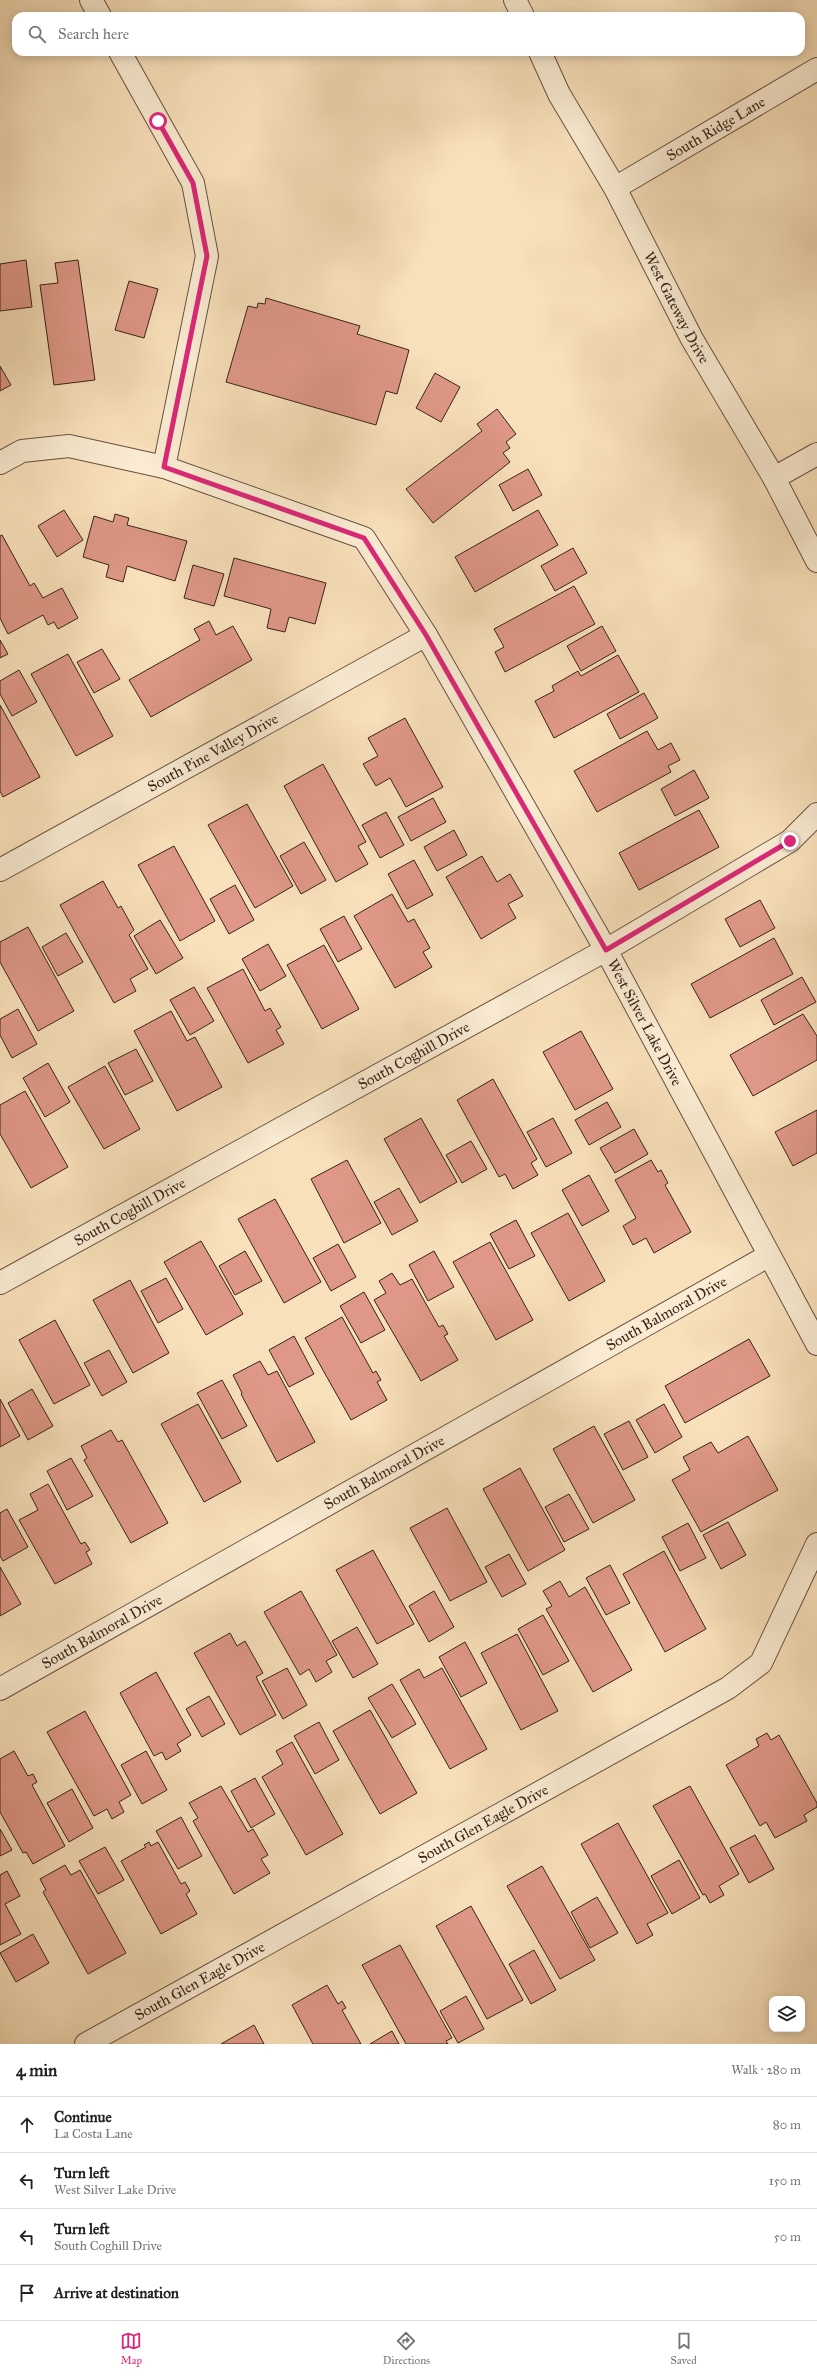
<!DOCTYPE html>
<html lang="en">
<head>
<meta charset="utf-8">
<style>
	body { margin:0; font-family:"IM FELL Great Primer",serif; background:#f2f2f2; color:#222 }
	.controls { position:absolute; right:12px; bottom:12px; display:grid; overflow:hidden; border-radius:8px; box-shadow:0 2px 10px #0003 }
	.controls button { width:36px; height:36px; display:grid; place-items:center; padding:0; border:0; border-bottom:1px solid #e0e0e0; background:#fff; color:#222; font:20px sans-serif }
	.stop { position:absolute; width:12px; height:12px; margin:-9px; border:3px solid #db2777; border-radius:50%; background:#fff }
	.stop.end { background:#db2777; border-color:#fff; box-shadow:0 1px 4px #0008 }
	.list { margin:0; padding:0; list-style:none }
	h2 { display:flex; justify-content:space-between; align-items:center; height:52px; margin:0; padding:0 16px; font-size:17px }
	h2 small { font-size:13px; font-weight:400; color:#767676 }
	.list li { display:grid; grid-template-columns:26px 1fr auto; gap:12px; align-items:center; box-sizing:border-box; height:56px; padding:0 16px; border-top:1px solid #e0e0e0 }
	.list b { display:block; font-size:15px; white-space:nowrap }
	.list p { margin:0; font-size:13px; white-space:nowrap; color:#767676 }
	.list em { font-size:13px; font-style:normal; color:#767676 }
	.icon { flex:none; width:22px; height:22px; fill:none; stroke:currentColor; stroke-width:2; stroke-linecap:round; stroke-linejoin:round }
	.map { position:relative; flex:none; width:817px; height:2044px; overflow:hidden }
	.search { position:absolute; background:#fff; box-shadow:0 2px 10px #0003; left:12px; right:12px; top:12px; height:44px; display:flex; align-items:center; gap:10px; box-sizing:border-box; padding:0 14px; border-radius:12px; color:#767676; font-size:15px }
	.sheet { height:276px; background:#fff }
	nav { display:flex; justify-content:space-around; align-items:center; box-sizing:border-box; height:56px; border-top:1px solid #e0e0e0; background:#fff; font-size:11px; color:#767676 }
	nav a { display:grid; justify-items:center; gap:2px }
	nav .on { color:#db2777 }
	.map>svg:first-child { display:block }
	.building { fill:#df9887; stroke:#38231a }
	.lines { fill:none; stroke-linecap:round; stroke-linejoin:round }
	.minor-casing { stroke:#685242; stroke-width:24 }
	.minor { stroke:#faebd2; stroke-width:22 }
	.route { stroke:#db2777; stroke-width:5 }
	.labels { text-anchor:middle; stroke-width:3; stroke-linejoin:round; paint-order:stroke }
	.street-label { font-size:15px; fill:#38231a; stroke:#faebd2 }
</style>
</head>
<body>
<div class="map">
<svg width="817" height="2044" viewBox="0 0 817 2044">
	<rect width="100%" height="100%" fill="#f8e0ba"/>
	<filter id="stains"><feTurbulence type="fractalNoise" baseFrequency=".005" numOctaves="4"/><feColorMatrix values="0 0 0 0 .2 0 0 0 0 .09 0 0 0 0 .02 0 0 0 .5 -.17"/></filter>
	<radialGradient id="worn" r=".72"><stop offset=".6" stop-color="#630" stop-opacity="0"/><stop offset="1" stop-color="#630" stop-opacity=".3"/></radialGradient>
	<g class="building">
		<path d="M26,260L32,307L0,311V264Z"/>
		<path d="M78,260L95,380L54,385L40,285L58,283L55,263Z"/>
		<path d="M129,281L158,289L144,338L115,330Z"/>
		<path d="M266,298L360,326L357,334L409,350L397,394L386,391L376,425L226,382L248,306L257,308L258,303L265,304Z"/>
		<path d="M0,366L11,385L0,391Z"/>
		<path d="M435,373L460,387L441,422L416,408Z"/>
		<path d="M497,409L516,434L506,442L510,448L503,453L510,462L433,523L406,489L482,431L477,424Z"/>
		<path d="M528,469L542,495L513,511L499,485Z"/>
		<path d="M64,510L83,540L57,557L38,526Z"/>
		<path d="M538,510L558,545L475,592L455,557Z"/>
		<path d="M115,514L129,518L127,525L187,541L175,581L127,566L123,582L106,577L109,565L83,557L94,516L113,522Z"/>
		<path d="M2,535L30,586L34,583L43,598L62,588L78,618L58,629L54,622L48,625L43,615L8,634L0,618V536Z"/>
		<path d="M573,548L587,573L555,591L541,566Z"/>
		<path d="M234,558L326,583L315,624L289,617L285,632L267,628L271,609L224,596Z"/>
		<path d="M193,565L224,574L214,606L184,598Z"/>
		<path d="M574,586L595,624L505,672L495,652L504,647L494,629Z"/>
		<path d="M209,621L216,635L233,626L252,660L151,717L129,680L200,640L194,629Z"/>
		<path d="M602,626L616,651L581,671L567,646Z"/>
		<path d="M0,640L8,654L0,658Z"/>
		<path d="M102,649L120,679L94,693L77,662Z"/>
		<path d="M68,654L113,736L76,756L31,674Z"/>
		<path d="M618,655L639,692L554,738L535,701L554,691L552,686L578,671L581,676Z"/>
		<path d="M19,670L37,702L12,716L0,694V681Z"/>
		<path d="M644,693L658,718L620,739L607,714Z"/>
		<path d="M0,705L40,777L3,797L0,791Z"/>
		<path d="M405,718L443,787L406,807L390,778L376,786L363,764L378,756L368,738Z"/>
		<path d="M647,731L658,750L671,743L680,760L668,766L671,772L597,812L574,771Z"/>
		<path d="M323,764L366,842L358,846L368,864L336,882L284,786Z"/>
		<path d="M694,770L709,798L675,816L661,789Z"/>
		<path d="M433,798L446,822L411,841L398,817Z"/>
		<path d="M247,804L293,886L255,908L208,825Z"/>
		<path d="M699,810L719,847L639,890L619,853Z"/>
		<path d="M386,812L404,845L380,858L362,825Z"/>
		<path d="M454,830L467,855L437,871L424,847Z"/>
		<path d="M304,842L326,880L301,894L280,856Z"/>
		<path d="M174,846L215,921L180,941L138,865Z"/>
		<path d="M482,856L497,882L510,874L523,896L508,904L516,918L481,939L446,877Z"/>
		<path d="M414,860L433,895L407,909L388,874Z"/>
		<path d="M103,881L118,908L121,906L134,930L129,935L148,969L130,979L136,991L114,1003L60,905Z"/>
		<path d="M235,885L254,920L229,934L210,899Z"/>
		<path d="M392,894L408,922L414,919L430,948L423,952L432,967L395,988L354,916Z"/>
		<path d="M760,900L775,928L740,947L725,919Z"/>
		<path d="M344,916L362,949L338,962L320,929Z"/>
		<path d="M160,920L183,958L156,974L134,936Z"/>
		<path d="M28,927L74,1011L38,1031L0,962V942Z"/>
		<path d="M66,933L83,962L58,976L42,947Z"/>
		<path d="M774,938L793,974L710,1018L691,984Z"/>
		<path d="M268,944L286,976L260,991L242,959Z"/>
		<path d="M324,945L359,1009L322,1029L287,965Z"/>
		<path d="M243,969L265,1011L270,1008L281,1027L276,1030L284,1044L248,1063L207,988Z"/>
		<path d="M802,977L816,1002L774,1025L761,1000Z"/>
		<path d="M194,987L214,1021L190,1035L170,1000Z"/>
		<path d="M18,1009L37,1044L12,1058L0,1035V1019Z"/>
		<path d="M171,1011L187,1041L195,1037L222,1087L177,1111L134,1031Z"/>
		<path d="M803,1014L817,1036V1060L753,1096L730,1055Z"/>
		<path d="M581,1031L613,1089L575,1110L543,1052Z"/>
		<path d="M136,1049L153,1081L125,1095L108,1063Z"/>
		<path d="M48,1063L70,1102L45,1117L23,1078Z"/>
		<path d="M105,1066L140,1129L104,1149L68,1087Z"/>
		<path d="M493,1079L537,1159L531,1163L538,1175L513,1189L505,1174L499,1177L457,1100Z"/>
		<path d="M25,1091L68,1167L31,1188L0,1134V1105Z"/>
		<path d="M607,1102L621,1127L589,1145L575,1120Z"/>
		<path d="M817,1110V1153L793,1166L775,1132Z"/>
		<path d="M421,1118L457,1182L420,1203L384,1139Z"/>
		<path d="M553,1118L572,1153L546,1167L527,1132Z"/>
		<path d="M634,1129L648,1154L615,1173L600,1148Z"/>
		<path d="M471,1141L487,1169L462,1183L446,1155Z"/>
		<path d="M347,1160L381,1223L344,1243L311,1179Z"/>
		<path d="M651,1160L658,1172L661,1170L668,1183L665,1185L691,1232L654,1253L646,1238L633,1245L623,1226L636,1218L615,1180Z"/>
		<path d="M589,1175L609,1211L582,1226L562,1190Z"/>
		<path d="M399,1188L418,1221L392,1235L374,1202Z"/>
		<path d="M275,1199L321,1282L284,1303L238,1219Z"/>
		<path d="M568,1213L605,1281L569,1301L531,1233Z"/>
		<path d="M516,1220L535,1256L509,1269L490,1234Z"/>
		<path d="M201,1241L243,1314L206,1335L164,1262Z"/>
		<path d="M490,1242L533,1320L496,1340L453,1262Z"/>
		<path d="M338,1244L356,1277L331,1291L313,1258Z"/>
		<path d="M245,1251L262,1281L235,1295L219,1266Z"/>
		<path d="M434,1251L454,1287L428,1301L409,1265Z"/>
		<path d="M392,1273L400,1285L412,1279L439,1327L443,1325L448,1334L444,1336L458,1360L421,1381L374,1300L386,1293L379,1281Z"/>
		<path d="M166,1278L183,1309L158,1323L141,1291Z"/>
		<path d="M130,1280L169,1353L133,1373L93,1300Z"/>
		<path d="M364,1292L385,1330L361,1343L340,1306Z"/>
		<path d="M342,1317L373,1373L376,1371L381,1380L377,1382L387,1400L351,1420L305,1338Z"/>
		<path d="M55,1320L90,1385L54,1404L19,1340Z"/>
		<path d="M294,1336L314,1374L289,1387L269,1350Z"/>
		<path d="M749,1339L770,1376L685,1423L665,1386Z"/>
		<path d="M109,1350L127,1382L102,1396L84,1363Z"/>
		<path d="M260,1361L268,1375L277,1371L315,1442L277,1462L241,1394L242,1393L233,1375Z"/>
		<path d="M222,1380L247,1426L222,1439L197,1393Z"/>
		<path d="M32,1389L53,1426L28,1440L8,1403Z"/>
		<path d="M0,1399L20,1436L0,1447Z"/>
		<path d="M198,1404L241,1482L204,1502L161,1424Z"/>
		<path d="M664,1404L682,1437L655,1453L636,1420Z"/>
		<path d="M629,1421L648,1457L623,1470L604,1434Z"/>
		<path d="M594,1426L635,1500L593,1523L553,1449Z"/>
		<path d="M111,1430L118,1442L122,1440L168,1523L131,1543L84,1460L87,1458L81,1446Z"/>
		<path d="M748,1436L778,1490L701,1532L672,1480L690,1470L683,1457L711,1442L718,1453Z"/>
		<path d="M71,1458L93,1496L67,1510L47,1471Z"/>
		<path d="M520,1468L565,1550L528,1571L483,1489Z"/>
		<path d="M48,1484L81,1544L85,1542L90,1550L86,1552L92,1564L55,1584L19,1520L38,1510L30,1494Z"/>
		<path d="M569,1494L589,1529L564,1542L545,1507Z"/>
		<path d="M447,1508L487,1582L450,1601L410,1528Z"/>
		<path d="M7,1509L28,1547L3,1561L0,1556V1513Z"/>
		<path d="M728,1522L746,1555L721,1569L703,1535Z"/>
		<path d="M688,1523L706,1558L680,1571L662,1537Z"/>
		<path d="M373,1550L414,1624L377,1644L336,1570Z"/>
		<path d="M664,1551L706,1629L665,1652L623,1574Z"/>
		<path d="M509,1554L526,1584L502,1597L485,1567Z"/>
		<path d="M610,1565L630,1603L606,1615L586,1578Z"/>
		<path d="M0,1567L21,1604L0,1616Z"/>
		<path d="M560,1581L569,1597L585,1587L632,1670L593,1692L546,1609L552,1606L543,1591Z"/>
		<path d="M301,1591L337,1655L326,1661L332,1672L316,1682L309,1669L300,1675L264,1612Z"/>
		<path d="M434,1591L454,1627L429,1642L409,1606Z"/>
		<path d="M543,1615L569,1661L543,1675L518,1629Z"/>
		<path d="M357,1627L378,1664L353,1678L332,1641Z"/>
		<path d="M230,1633L237,1646L245,1641L263,1673L256,1677L276,1715L240,1735L194,1653Z"/>
		<path d="M517,1634L558,1711L521,1730L481,1653Z"/>
		<path d="M465,1642L487,1683L461,1697L439,1657Z"/>
		<path d="M287,1668L307,1705L283,1719L262,1681Z"/>
		<path d="M442,1668L487,1749L450,1769L400,1680L419,1669L424,1678Z"/>
		<path d="M156,1672L191,1735L177,1744L181,1751L166,1760L162,1752L154,1756L120,1693Z"/>
		<path d="M392,1684L416,1724L392,1738L368,1698Z"/>
		<path d="M209,1696L225,1724L202,1737L186,1709Z"/>
		<path d="M370,1710L417,1793L380,1814L333,1731Z"/>
		<path d="M85,1711L131,1795L119,1802L124,1812L112,1819L107,1809L94,1816L47,1732Z"/>
		<path d="M319,1722L339,1760L315,1774L294,1736Z"/>
		<path d="M767,1733L771,1740L779,1735L817,1803V1807L804,1815L807,1821L775,1838L766,1822L760,1826L726,1765L759,1746L756,1739Z"/>
		<path d="M292,1742L343,1834L306,1855L262,1777L283,1764L276,1751Z"/>
		<path d="M14,1751L28,1776L33,1774L37,1782L32,1785L65,1846L33,1864L26,1852L23,1853L0,1812V1759Z"/>
		<path d="M146,1751L167,1790L142,1804L121,1765Z"/>
		<path d="M255,1778L275,1814L251,1828L231,1791Z"/>
		<path d="M221,1786L248,1832L253,1829L268,1855L261,1859L270,1873L234,1894L193,1821L198,1818L189,1803Z"/>
		<path d="M690,1786L739,1874L719,1886L724,1895L710,1903L705,1894L703,1895L653,1806Z"/>
		<path d="M72,1789L93,1828L69,1842L47,1803Z"/>
		<path d="M181,1817L202,1856L178,1869L156,1831Z"/>
		<path d="M618,1823L668,1913L647,1924L653,1935L637,1944L581,1844Z"/>
		<path d="M0,1829L12,1850L0,1856Z"/>
		<path d="M755,1835L774,1869L749,1883L730,1848Z"/>
		<path d="M149,1842L151,1846L158,1842L181,1884L185,1882L190,1891L186,1894L197,1914L161,1934L121,1861L146,1847L144,1845Z"/>
		<path d="M105,1847L124,1880L98,1894L79,1861Z"/>
		<path d="M679,1860L700,1898L672,1914L651,1876Z"/>
		<path d="M65,1865L71,1875L80,1870L126,1953L88,1974L43,1892L46,1890L40,1879Z"/>
		<path d="M542,1866L595,1960L560,1979L507,1886Z"/>
		<path d="M7,1871L20,1896L5,1904L21,1934L0,1945V1875Z"/>
		<path d="M597,1897L618,1933L590,1948L571,1912Z"/>
		<path d="M471,1906L523,2000L487,2019L436,1926Z"/>
		<path d="M33,1934L49,1963L16,1982L0,1953Z"/>
		<path d="M400,1945L452,2038L446,2041L448,2044H406L362,1965Z"/>
		<path d="M534,1950L556,1990L531,2004L509,1964Z"/>
		<path d="M327,1985L338,2004L342,2001L346,2008L342,2010L361,2044H313L292,2005Z"/>
		<path d="M466,1996L484,2029L458,2043L440,2011Z"/>
		<path d="M254,2025L264,2044H221Z"/>
		<path d="M392,2031L399,2044H370Z"/>
	</g>
	<g class="lines">
		<defs>
			<g id="minor">
				<path d="M91,0L100,16"/>
				<path d="M515,0L523,16"/>
				<path d="M120,52L193,183L207,256L164,467"/>
				<path id="s1" d="M540,52L559,94L615,188L692,339L774,478L817,561"/>
				<path id="s2" d="M615,188L817,69"/>
				<path id="s3" d="M0,463L22,451L69,446L164,467L364,538L426,635L606,950L817,1344"/>
				<path d="M774,478L817,454"/>
				<path id="s4" d="M0,870L426,635"/>
				<path id="s5" d="M0,1283L606,950L790,841L817,814"/>
				<path id="s6" d="M0,1689L768,1256"/>
				<path id="s7" d="M86,2044L728,1688L761,1663L817,1544"/>
			</g>
		</defs>
		<use href="#minor" class="minor-casing"/>
		<use href="#minor" class="minor"/>
	</g>
	<g class="lines">
		<path class="route" d="M158,121L193,183L207,256L164,467L364,538L426,635L606,950L790,841"/>
	</g>
	<g class="labels">
		<g class="street-label">
			<text dy="5" stroke="none"><textPath href="#s2" startOffset="117">South Ridge Lane</textPath></text>
			<text dy="5" stroke="none"><textPath href="#s1" startOffset="290">West Gateway Drive</textPath></text>
			<text dy="5" stroke="none"><textPath href="#s4" startOffset="243">South Pine Valley Drive</textPath></text>
			<text dy="5" stroke="none"><textPath href="#s3" startOffset="942">West Silver Lake Drive</textPath></text>
			<text dy="5" stroke="none"><textPath href="#s5" startOffset="472">South Coghill Drive</textPath></text>
			<text dy="5" stroke="none"><textPath href="#s5" startOffset="148">South Coghill Drive</textPath></text>
			<text dy="5" stroke="none"><textPath href="#s6" startOffset="765">South Balmoral Drive</textPath></text>
			<text dy="5" stroke="none"><textPath href="#s6" startOffset="441">South Balmoral Drive</textPath></text>
			<text dy="5" stroke="none"><textPath href="#s6" startOffset="117">South Balmoral Drive</textPath></text>
			<text dy="5" stroke="none"><textPath href="#s7" startOffset="454">South Glen Eagle Drive</textPath></text>
			<text dy="5" stroke="none"><textPath href="#s7" startOffset="130">South Glen Eagle Drive</textPath></text>
		</g>
	</g>
	<rect width="100%" height="100%" filter="url(#stains)"/>
	<rect width="100%" height="100%" fill="url(#worn)"/>
</svg>
<div class="controls">
<button><svg class="icon" aria-label="layers" viewBox="0 0 24 24"><path d="M12 4l9 5-9 5-9-5zM3 14l9 5 9-5"/></svg></button>
</div>
<div class="stop" style="left:158px;top:121px"></div>
<div class="stop end" style="left:790px;top:841px"></div>
<div class="search"><svg class="icon" aria-label="search" viewBox="0 0 24 24"><circle cx="10" cy="10" r="6"/><path d="M15 15l6 6"/></svg>Search here</div>
</div>
<section class="sheet">
<h2>4 min<small>Walk · 280 m</small></h2>
<ul class="list">
<li><svg class="icon" aria-label="ahead" viewBox="0 0 24 24"><path d="M12 20V5M6 11l6-6 6 6"/></svg><div><b>Continue</b><p>La Costa Lane</p></div><em>80 m</em></li>
<li><svg class="icon" aria-label="left" viewBox="0 0 24 24"><path d="M17 20v-9H6M10 6l-5 5 5 5"/></svg><div><b>Turn left</b><p>West Silver Lake Drive</p></div><em>150 m</em></li>
<li><svg class="icon" aria-label="left" viewBox="0 0 24 24"><path d="M17 20v-9H6M10 6l-5 5 5 5"/></svg><div><b>Turn left</b><p>South Coghill Drive</p></div><em>50 m</em></li>
<li><svg class="icon" aria-label="arrive" viewBox="0 0 24 24"><path d="M6 21V4h12l-3 4 3 4H6"/></svg><div><b>Arrive at destination</b></div></li>
</ul>
</section>
<nav>
<a class="on"><svg class="icon" aria-label="map" viewBox="0 0 24 24"><path d="M3 6l6-2 6 2 6-2v14l-6 2-6-2-6 2zM9 4v14M15 6v14"/></svg>Map</a>
<a><svg class="icon" aria-label="directions" viewBox="0 0 24 24"><path d="M12 3l9 9-9 9-9-9zM9 14v-3h6M13 9l2 2-2 2"/></svg>Directions</a>
<a><svg class="icon" aria-label="saved" viewBox="0 0 24 24"><path d="M7 4h10v16l-5-4-5 4z"/></svg>Saved</a>
</nav>
</body>
</html>
